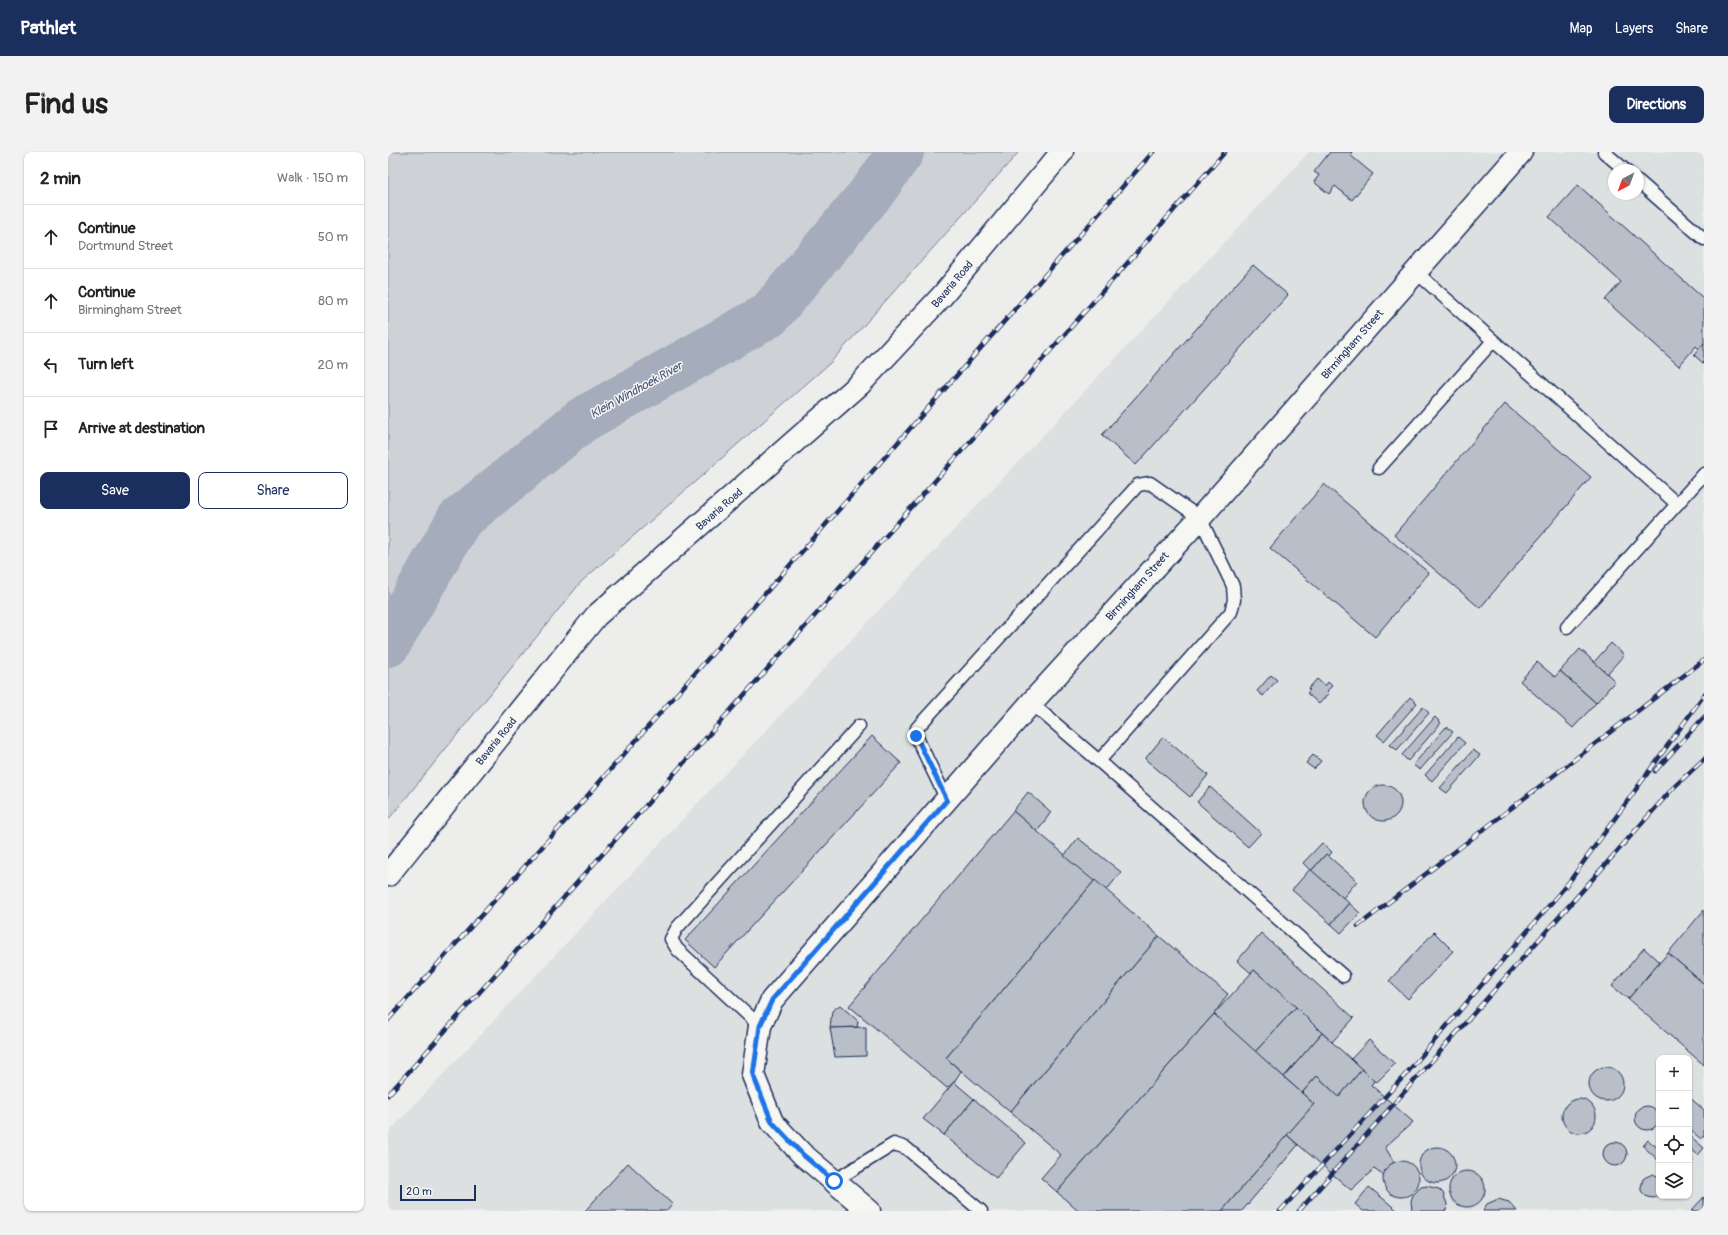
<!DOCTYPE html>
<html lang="en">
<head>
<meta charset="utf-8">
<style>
	body { margin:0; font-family:Pangolin,sans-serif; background:#f2f2f2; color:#222 }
	.controls { position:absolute; right:12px; bottom:12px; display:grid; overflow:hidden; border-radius:8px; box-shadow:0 1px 3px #0004 }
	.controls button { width:36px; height:36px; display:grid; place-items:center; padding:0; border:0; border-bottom:1px solid #e0e0e0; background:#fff; color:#222; font:20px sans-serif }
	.compass { position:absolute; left:1220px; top:12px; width:36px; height:36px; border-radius:50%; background:#fff; box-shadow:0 1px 3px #0004; rotate:221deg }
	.scale { position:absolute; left:12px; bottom:10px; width:76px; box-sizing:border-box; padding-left:4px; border:2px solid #1b2f5e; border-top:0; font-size:11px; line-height:14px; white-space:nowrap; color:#1b2f5e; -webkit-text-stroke:3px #f6f6f2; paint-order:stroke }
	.stop { position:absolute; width:12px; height:12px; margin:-9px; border:3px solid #1a73e8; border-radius:50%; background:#fff }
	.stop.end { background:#1a73e8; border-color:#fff; box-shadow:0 1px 4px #0008 }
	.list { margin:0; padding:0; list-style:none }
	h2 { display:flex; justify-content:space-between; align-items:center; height:52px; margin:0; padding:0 16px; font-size:17px }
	h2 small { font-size:13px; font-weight:400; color:#767676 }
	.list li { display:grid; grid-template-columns:26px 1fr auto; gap:12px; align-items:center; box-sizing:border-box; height:64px; padding:0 16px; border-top:1px solid #e0e0e0 }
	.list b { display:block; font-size:15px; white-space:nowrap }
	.list p { margin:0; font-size:13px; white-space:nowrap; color:#767676 }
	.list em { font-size:13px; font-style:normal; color:#767676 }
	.actions { display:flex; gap:8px; padding:12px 16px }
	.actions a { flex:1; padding:9px 0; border:1px solid #1b2f5e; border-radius:8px; text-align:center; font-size:14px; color:#1b2f5e }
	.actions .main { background:#1b2f5e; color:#fff }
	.icon { flex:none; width:22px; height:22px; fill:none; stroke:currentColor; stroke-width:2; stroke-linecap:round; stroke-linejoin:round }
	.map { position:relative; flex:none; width:1316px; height:1059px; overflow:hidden; border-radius:8px }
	header { display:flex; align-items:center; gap:24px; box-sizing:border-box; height:56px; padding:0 20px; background:#1b2f5e; color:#fff }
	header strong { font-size:19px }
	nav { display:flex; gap:22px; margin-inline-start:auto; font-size:14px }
	.intro { display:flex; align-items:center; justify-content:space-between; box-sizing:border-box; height:96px; padding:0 24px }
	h1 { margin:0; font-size:28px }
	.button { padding:10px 18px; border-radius:8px; background:#1b2f5e; color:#fff; font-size:14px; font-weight:700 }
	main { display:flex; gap:24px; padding:0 24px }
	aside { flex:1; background:#fff; border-radius:8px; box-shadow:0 1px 3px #0004 }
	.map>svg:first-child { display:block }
	.built { fill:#dde0e1; fill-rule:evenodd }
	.green { fill:#ced2d7; stroke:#74809a }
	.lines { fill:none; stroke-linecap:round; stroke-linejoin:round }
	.river { stroke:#a5acbc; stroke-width:46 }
	.building { fill:#b9bfc8; stroke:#1b2f5e }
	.lane-casing { stroke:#1b2f5e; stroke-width:15 }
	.street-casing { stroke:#1b2f5e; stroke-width:25 }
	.secondary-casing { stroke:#1b2f5e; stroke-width:25 }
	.lane { stroke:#f6f6f2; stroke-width:12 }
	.street { stroke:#f6f6f2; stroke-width:22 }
	.secondary { stroke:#f6f6f2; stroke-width:22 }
	.rail-casing { stroke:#1b2f5e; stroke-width:4.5 }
	.rail { stroke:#f6f6f2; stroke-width:3; stroke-dasharray:9; stroke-linecap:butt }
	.route { stroke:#1a73e8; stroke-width:5 }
	.labels { text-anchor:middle; stroke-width:3; stroke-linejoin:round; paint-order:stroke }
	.street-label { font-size:11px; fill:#1b2f5e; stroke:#f6f6f2 }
	.water-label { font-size:12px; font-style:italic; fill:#44547a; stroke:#f6f6f2 }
</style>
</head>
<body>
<header>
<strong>Pathlet</strong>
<nav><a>Map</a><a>Layers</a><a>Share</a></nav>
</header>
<div class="intro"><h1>Find us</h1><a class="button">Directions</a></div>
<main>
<aside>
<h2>2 min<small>Walk · 150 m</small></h2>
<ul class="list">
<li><svg class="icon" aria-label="ahead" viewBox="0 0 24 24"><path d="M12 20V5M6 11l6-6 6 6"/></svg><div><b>Continue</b><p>Dortmund Street</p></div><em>50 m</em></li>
<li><svg class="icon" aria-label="ahead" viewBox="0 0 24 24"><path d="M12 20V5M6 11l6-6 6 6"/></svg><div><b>Continue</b><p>Birmingham Street</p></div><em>80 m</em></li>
<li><svg class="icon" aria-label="left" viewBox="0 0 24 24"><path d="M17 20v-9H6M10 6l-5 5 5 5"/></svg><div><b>Turn left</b></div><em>20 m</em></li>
<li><svg class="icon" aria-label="arrive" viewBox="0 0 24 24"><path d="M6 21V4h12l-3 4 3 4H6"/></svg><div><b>Arrive at destination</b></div></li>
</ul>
<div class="actions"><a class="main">Save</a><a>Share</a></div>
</aside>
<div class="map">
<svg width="1316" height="1059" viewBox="0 0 1316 1059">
	<rect width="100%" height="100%" fill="#edeeec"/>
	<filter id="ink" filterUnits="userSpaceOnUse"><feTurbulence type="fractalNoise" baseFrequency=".025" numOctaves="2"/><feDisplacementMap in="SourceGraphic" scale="8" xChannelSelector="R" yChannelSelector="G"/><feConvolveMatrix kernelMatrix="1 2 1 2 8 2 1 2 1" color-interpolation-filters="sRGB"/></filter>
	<g filter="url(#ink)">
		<path class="built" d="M921,0H1316V1059H0V981ZM1226,18H1250V42H1226ZM1271,906H1301V1044H1271Z"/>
		<path class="green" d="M0,0H631L442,211L193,430L0,668Z"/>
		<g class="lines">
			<path class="river" d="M0,492L71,368L194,268L381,163L486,38L513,0"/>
		</g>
		<g class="building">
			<path d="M942,0H964L962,3L985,22L964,48L947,34L941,42L926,30L931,23L926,20Z"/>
			<path d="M1190,33L1316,147V191L1311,197L1308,194L1291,214L1217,148L1233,130L1161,65Z"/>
			<path d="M865,113L900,143L748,313L714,283Z"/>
			<path d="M1316,191V212L1306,203Z"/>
			<path d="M1117,252L1203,325L1092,456L1006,383Z"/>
			<path d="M936,332L1041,421L987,485L882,396Z"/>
			<path d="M1223,491L1236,503L1219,522L1206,510Z"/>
			<path d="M1192,497L1227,529L1208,551L1172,519Z"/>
			<path d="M1149,510L1167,525L1172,519L1208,551L1185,576L1132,529Z"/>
			<path d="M883,523L889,528L875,544L869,539Z"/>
			<path d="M929,527L937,534L940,530L944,534L939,539L941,541L931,552L919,541L922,538L920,537Z"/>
			<path d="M1022,545L1029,551L996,589L989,583Z"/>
			<path d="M1035,555L1041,561L1009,598L1002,593Z"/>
			<path d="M1047,565L1053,571L1020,609L1014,603Z"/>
			<path d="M1058,575L1065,580L1032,618L1025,613Z"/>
			<path d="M484,584L513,611L326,815L297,788Z"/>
			<path d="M775,585L820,623L802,645L757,607Z"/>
			<path d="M1070,585L1077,591L1044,629L1037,623Z"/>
			<path d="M1085,598L1092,603L1059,641L1052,636Z"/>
			<path d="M925,603L933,609L926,617L918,611Z"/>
			<circle cx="995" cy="651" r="18"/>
			<path d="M822,635L873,681L860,695L809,650Z"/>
			<path d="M640,640L663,660L649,680L625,659Z"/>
			<path d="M625,659L707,728L558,906L573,919L566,930L559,936L461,854Z"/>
			<path d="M690,686L733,720L718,739L676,704Z"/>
			<path d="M934,691L944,700L941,704L938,702L923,719L915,711Z"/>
			<path d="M938,702L969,729L955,746L923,719Z"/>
			<path d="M922,717L961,751L943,772L904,738Z"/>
			<path d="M707,728L771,784L622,960L558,906Z"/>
			<path d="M961,751L972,761L953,781L943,772Z"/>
			<path d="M1316,758V832L1280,801Z"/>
			<path d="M1046,780L1065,799L1020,847L1001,829Z"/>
			<path d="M873,781L966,866L944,890L866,818L863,821L849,809Z"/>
			<path d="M771,784L840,842L826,862L669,1040L653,1026L673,1003L622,960Z"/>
			<path d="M1256,796L1271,810L1240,847L1224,834Z"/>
			<path d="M1280,801L1316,832V913L1240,847Z"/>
			<path d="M866,818L908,855L867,900L826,862Z"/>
			<path d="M452,853L470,869L469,875L442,876L444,859Z"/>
			<path d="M908,855L934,881L896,925L867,900Z"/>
			<path d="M826,862L926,952L834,1059H690L669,1040Z"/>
			<path d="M478,875V904L447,905L442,876Z"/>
			<path d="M934,881L974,917L951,945L929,924L914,941L896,925Z"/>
			<path d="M981,888L1007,912L989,930L986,929L963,907Z"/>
			<circle cx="1218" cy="932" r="17"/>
			<path d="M974,917L986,929L983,933L1025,970L997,995L1006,1010L997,1018L996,1024L986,1017L963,1038L899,983L926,952L914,941L929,924L951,945Z"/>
			<path d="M566,930L586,947L556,983L535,967Z"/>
			<path d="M1301,945L1316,958V983L1313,987L1301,977Z"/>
			<path d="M586,947L638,991L608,1026L556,983Z"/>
			<circle cx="1191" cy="964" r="17"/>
			<circle cx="1259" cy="966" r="12"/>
			<path d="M899,983L910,993L854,1059H834Z"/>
			<path d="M1301,983L1316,996L1310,1003L1301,995Z"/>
			<path d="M1260,988L1271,997V1009L1255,994Z"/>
			<circle cx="1227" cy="1002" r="12"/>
			<circle cx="1049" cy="1013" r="18"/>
			<path d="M1301,1005L1305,1008L1301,1013Z"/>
			<circle cx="1013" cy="1027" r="18"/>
			<path d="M240,1011L284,1052L278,1059H197Z"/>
			<circle cx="1079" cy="1037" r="18"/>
			<path d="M1265,1022L1271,1025V1044L1266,1046L1259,1045L1253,1039V1035L1255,1027L1258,1025Z"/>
			<path d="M1039,1034L1051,1037L1055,1041L1059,1052L1058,1059H1024L1023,1049L1025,1043L1033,1035Z"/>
			<path d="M981,1035L1010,1059H975L967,1052Z"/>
			<path d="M1316,1045V1059H1303Z"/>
			<path d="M1110,1047L1121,1050L1129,1059H1095L1099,1052Z"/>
		</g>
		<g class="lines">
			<defs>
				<g id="lane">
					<path d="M1216,0L1237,18"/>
					<path d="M1250,29L1316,87"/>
					<path d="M1028,120L1289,352"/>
					<path d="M991,316L1105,189"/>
					<path d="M1179,475L1316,322"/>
					<path d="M711,609L955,824"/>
					<path d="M559,648L528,584L529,576L750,333L762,331L812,366L845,434L846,448L843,460L711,609L643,551"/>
					<path d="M372,874L289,797L283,787L289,776L471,574"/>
					<path d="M446,1029L506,992L518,996L593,1059"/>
				</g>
				<path id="street" d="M0,723L208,464L472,232L554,144L674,0"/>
				<path id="secondary" d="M481,1059L414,1002L384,970L365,923L372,874L384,848L643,551L812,366L1133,0"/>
			</defs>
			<use href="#lane" class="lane-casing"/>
			<use href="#street" class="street-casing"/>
			<use href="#secondary" class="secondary-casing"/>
			<use href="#lane" class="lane"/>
			<use href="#street" class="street"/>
			<use href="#secondary" class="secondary"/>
			<defs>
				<g id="rail">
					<path d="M1267,619L1316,565"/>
					<path d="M970,774L1316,508"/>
					<path d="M0,868L179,667L765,0"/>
					<path d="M0,943L611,257L837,0"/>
					<path d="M892,1059L1018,922L1181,730L1316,543"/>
					<path d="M911,1059L1286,635L1316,607"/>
				</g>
			</defs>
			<use href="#rail" class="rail-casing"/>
			<use href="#rail" class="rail"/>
		</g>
	</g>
	<g class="lines" filter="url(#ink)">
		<path class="route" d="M446,1029L414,1002L384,970L365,923L372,874L384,848L559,648L528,584"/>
	</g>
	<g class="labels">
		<g class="street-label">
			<text transform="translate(564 132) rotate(-50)" y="4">Bavaria Road</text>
			<text transform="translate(964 192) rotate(-49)" y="4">Birmingham Street</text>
			<text transform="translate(331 357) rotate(-41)" y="4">Bavaria Road</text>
			<text transform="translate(749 434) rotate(-48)" y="4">Birmingham Street</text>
			<text transform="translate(108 589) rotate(-51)" y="4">Bavaria Road</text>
		</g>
		<g class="water-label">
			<text transform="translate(248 238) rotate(-29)" y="4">Klein Windhoek River</text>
		</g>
	</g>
</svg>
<div class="controls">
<button>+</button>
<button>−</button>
<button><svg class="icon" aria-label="locate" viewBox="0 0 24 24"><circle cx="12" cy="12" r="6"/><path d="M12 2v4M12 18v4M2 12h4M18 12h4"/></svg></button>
<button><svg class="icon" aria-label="layers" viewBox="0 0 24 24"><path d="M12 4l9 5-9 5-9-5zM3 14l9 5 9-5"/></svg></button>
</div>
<svg class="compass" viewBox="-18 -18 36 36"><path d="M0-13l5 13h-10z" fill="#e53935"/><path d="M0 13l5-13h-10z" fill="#767676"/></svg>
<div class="scale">20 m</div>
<div class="stop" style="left:446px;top:1029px"></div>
<div class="stop end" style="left:528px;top:584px"></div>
</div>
</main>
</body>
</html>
